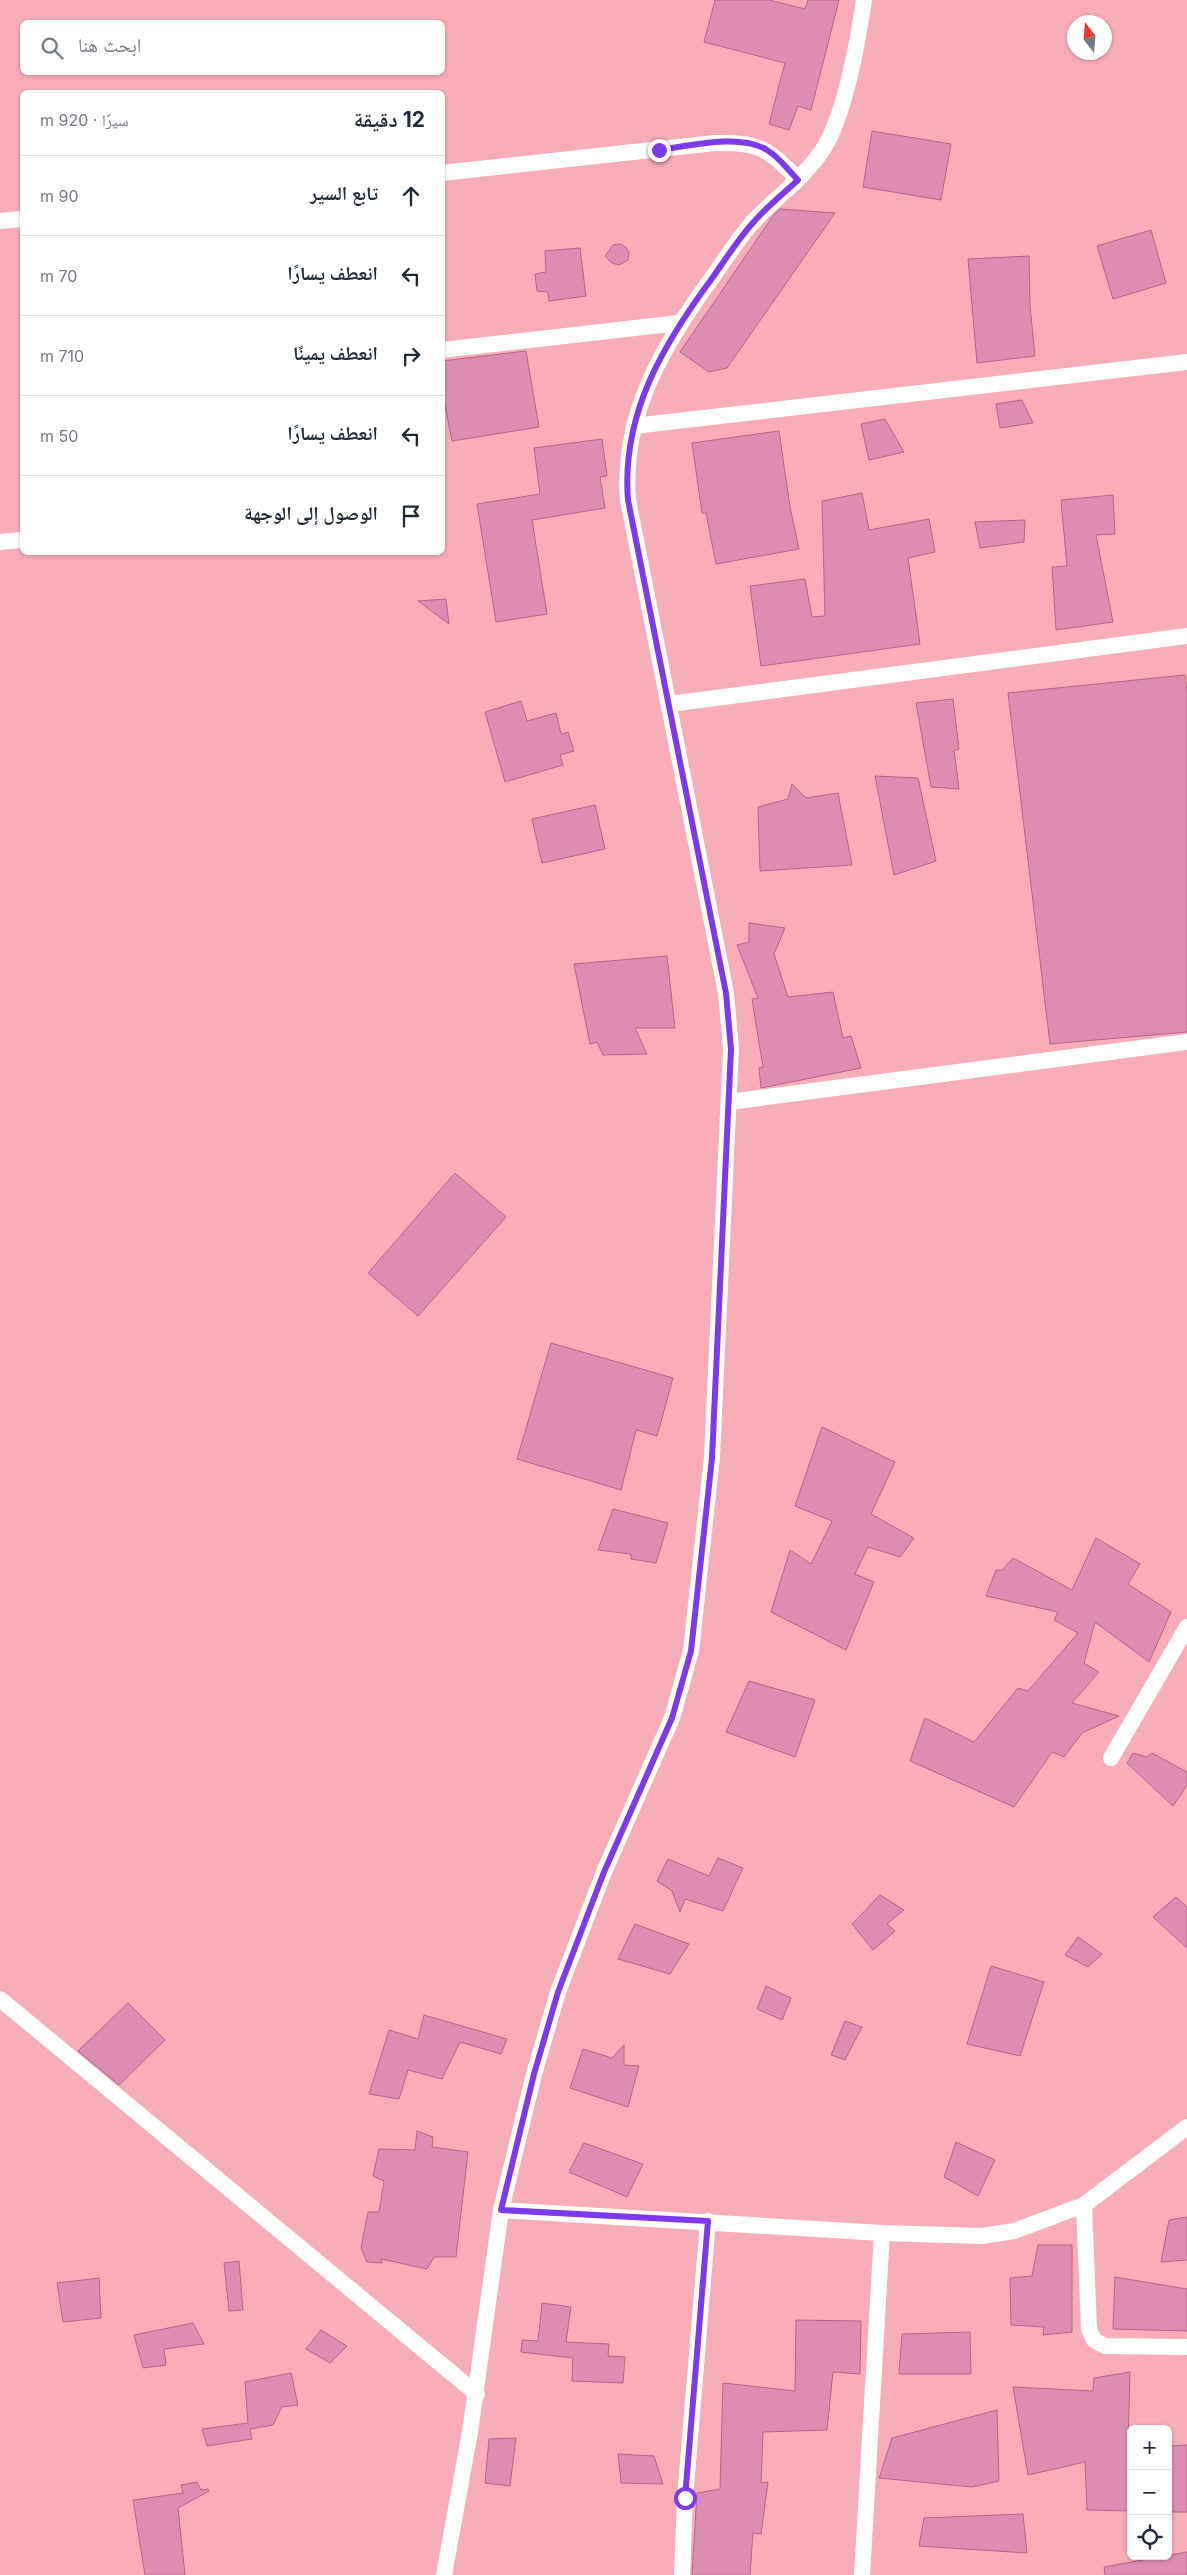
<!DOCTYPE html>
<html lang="ar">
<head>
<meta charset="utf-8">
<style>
	body { margin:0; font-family:Inter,"Noto Naskh Arabic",sans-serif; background:#f2f2f3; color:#1f2937; direction:rtl }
	.controls { position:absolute; right:15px; bottom:15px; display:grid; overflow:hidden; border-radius:8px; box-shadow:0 1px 4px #0004 }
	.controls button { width:45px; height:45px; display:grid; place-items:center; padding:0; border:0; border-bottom:1px solid #e0e1e3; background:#fff; color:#1f2937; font:25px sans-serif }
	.compass { position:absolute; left:1067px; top:15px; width:45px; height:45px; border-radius:50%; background:#fff; box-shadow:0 1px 4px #0004; rotate:344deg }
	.stop { position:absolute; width:15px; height:15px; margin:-11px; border:4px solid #7c3aed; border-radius:50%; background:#fff }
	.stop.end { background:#7c3aed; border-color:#fff; box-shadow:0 1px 5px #0008 }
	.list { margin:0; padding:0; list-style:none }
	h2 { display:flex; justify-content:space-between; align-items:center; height:65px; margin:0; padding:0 20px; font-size:21px }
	h2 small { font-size:16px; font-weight:400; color:#747a83 }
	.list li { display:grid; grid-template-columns:32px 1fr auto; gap:15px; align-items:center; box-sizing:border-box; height:80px; padding:0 20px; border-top:1px solid #e0e1e3 }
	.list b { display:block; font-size:19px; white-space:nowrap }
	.list em { font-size:16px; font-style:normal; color:#747a83 }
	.icon { flex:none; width:28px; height:28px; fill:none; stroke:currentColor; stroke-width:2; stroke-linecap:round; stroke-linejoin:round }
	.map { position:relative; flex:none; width:1187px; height:2575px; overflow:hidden; direction:ltr }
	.search { position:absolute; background:#fff; box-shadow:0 1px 4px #0004; left:20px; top:20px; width:425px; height:55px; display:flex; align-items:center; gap:12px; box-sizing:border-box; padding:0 18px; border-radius:8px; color:#747a83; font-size:19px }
	.panel { position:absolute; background:#fff; box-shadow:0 1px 4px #0004; left:20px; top:90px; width:425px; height:465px; border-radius:8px; direction:rtl }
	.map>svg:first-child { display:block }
	.building { fill:#de8db2; stroke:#b2658a }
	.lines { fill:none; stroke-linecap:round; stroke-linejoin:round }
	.minor { stroke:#fff; stroke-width:16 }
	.route { stroke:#7c3aed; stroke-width:6 }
</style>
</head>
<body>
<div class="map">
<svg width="1187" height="2575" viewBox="0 0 1187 2575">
	<rect width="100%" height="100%" fill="#f7adb7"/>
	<g class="building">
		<path d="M715,0H769L805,9L808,0H839L811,110L798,106L789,130L769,124L785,63L704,42Z"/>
		<path d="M872,131L951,144L941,200L863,187Z"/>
		<path d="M780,209L835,213L727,368L709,372L680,352L773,216Z"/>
		<path d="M1151,230L1166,283L1113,299L1097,246Z"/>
		<path d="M620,244L626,247L629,253L628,260L619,265L612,263L605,256L613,245Z"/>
		<path d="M580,248L586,296L549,301L548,292L537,291L535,274L546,272L545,251Z"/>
		<path d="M1029,256L1030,306L1035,356L977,363L968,259Z"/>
		<path d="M526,351L539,427L452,441L442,390V361Z"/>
		<path d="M1022,400L1033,423L1000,428L996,404Z"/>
		<path d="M885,419L904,452L869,460L861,424Z"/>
		<path d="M779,431L790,507L799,549L716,564L706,513H702L692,443Z"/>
		<path d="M602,439L607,476L600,477L605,508L532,520L547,614L496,622L477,504L540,494L534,448Z"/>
		<path d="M862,493L869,530L929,519L935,552L908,558L920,644L761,666L750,586L805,579L812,617L825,616L822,501Z"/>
		<path d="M1113,495L1115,534L1096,535L1113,622L1056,630L1052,567L1067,566L1061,500Z"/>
		<path d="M1025,520L1024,542L980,548L975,522Z"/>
		<path d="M446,599L449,624L418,601Z"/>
		<path d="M1185,675L1187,694V1032L1050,1044L1008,693Z"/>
		<path d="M953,699L959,749L954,750L959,789L931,787L916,703Z"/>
		<path d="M521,701L527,721L556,713L561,734L568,732L574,751L560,755L563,765L505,782L485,712Z"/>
		<path d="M875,776L918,778L936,861L894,875Z"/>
		<path d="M792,784L806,798L838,793L852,865L760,871L758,807L788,799Z"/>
		<path d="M595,805L605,849L542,863L532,819Z"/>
		<path d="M749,923L785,928L774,954L788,997L833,992L843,1038L851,1036L861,1068L761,1088L759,1068L763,1067L752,999L758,998L737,945L749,942Z"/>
		<path d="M667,956L675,1028H635L647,1054L603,1055L597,1042L590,1044L574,964Z"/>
		<path d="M455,1173L506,1217L418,1316L368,1273Z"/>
		<path d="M551,1343L673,1378L657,1436L636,1430L621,1490L517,1459Z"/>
		<path d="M822,1427L895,1462L871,1514L914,1538L900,1557L868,1547L855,1574L874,1582L846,1650L771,1612L790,1550L811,1564L832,1521L795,1506Z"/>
		<path d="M613,1509L668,1523L656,1563L631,1559V1554L598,1550Z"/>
		<path d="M1096,1538L1140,1564L1128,1584L1171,1612L1149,1662L1095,1622L1084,1663L1099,1672L1072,1703L1119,1716L1082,1733L1064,1757L1052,1752L1014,1807L910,1761L925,1718L974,1742L1018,1688L1028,1691L1078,1633L1054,1620L1058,1612L986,1596L996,1570H1002L1013,1558L1072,1590Z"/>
		<path d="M749,1681L815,1700L795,1757L726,1732Z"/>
		<path d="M1133,1753L1147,1757L1152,1753L1187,1772V1785L1173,1806L1127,1763Z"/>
		<path d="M718,1858L743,1868L723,1911L685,1899L680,1912L672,1891L657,1881L668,1859L709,1876Z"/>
		<path d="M880,1895L904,1910L887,1924L895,1931L873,1950L852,1924Z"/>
		<path d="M1176,1897L1187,1907V1948L1153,1917Z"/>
		<path d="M635,1924L689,1944L670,1974L618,1959Z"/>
		<path d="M1078,1937L1102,1954L1088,1967L1065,1955Z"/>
		<path d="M991,1966L1044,1982L1020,2056L967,2044Z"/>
		<path d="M766,1986L791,1998L782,2020L757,2009Z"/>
		<path d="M128,2003L165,2040L119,2085L78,2051Z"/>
		<path d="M424,2015L507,2039L501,2054L460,2042L442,2079L408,2070L399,2099L369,2094L389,2030L418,2039Z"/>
		<path d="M845,2021L862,2027L845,2060L831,2055Z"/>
		<path d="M624,2045V2065L639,2066L628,2107L570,2088L583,2049L612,2058Z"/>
		<path d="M417,2131L433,2137L432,2147L468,2152L456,2257H434L427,2269L381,2259L382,2263L367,2262L361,2248L368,2212H379L384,2181L373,2176L379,2149L415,2150Z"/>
		<path d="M956,2142L995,2160L978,2196L944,2177Z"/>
		<path d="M584,2143L643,2164L627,2197L569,2172Z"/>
		<path d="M1187,2217V2260L1161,2262L1169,2220Z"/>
		<path d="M1038,2245H1072V2332L1043,2335L1044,2327L1011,2325L1010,2278L1032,2276Z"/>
		<path d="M239,2261L243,2310L229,2311L224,2263Z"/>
		<path d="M1115,2277L1187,2289V2331L1113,2329Z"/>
		<path d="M99,2278L101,2318L63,2322L57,2283Z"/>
		<path d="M542,2303L571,2307L566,2342L609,2344L608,2356L625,2357L623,2383L572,2381L573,2358L521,2352L522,2340L538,2341Z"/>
		<path d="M796,2320L861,2321L860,2374L833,2372L827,2430L763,2432L761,2483L768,2482L761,2534L753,2533L750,2575H692L697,2493L720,2489L723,2383L795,2391Z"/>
		<path d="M193,2323L204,2344L164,2349L166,2365L143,2368L134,2335Z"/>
		<path d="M321,2330L347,2346L330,2363L306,2349Z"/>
		<path d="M970,2332L971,2374H899L902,2334Z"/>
		<path d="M1130,2372L1128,2447H1131V2511L1087,2510L1085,2462L1028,2475L1013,2387L1093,2391L1094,2378Z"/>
		<path d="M291,2373L298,2405L282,2407L273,2425L250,2429L252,2439L207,2446L202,2429L248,2423L245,2382Z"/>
		<path d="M997,2410L999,2481L972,2487L879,2478L892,2438Z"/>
		<path d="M516,2438L510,2486L485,2483L489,2439Z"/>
		<path d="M1187,2445V2512H1168V2446Z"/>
		<path d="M618,2454L654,2456L663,2484L621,2483Z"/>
		<path d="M197,2482L201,2490L208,2489L209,2491L178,2508L185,2575H145L133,2500L183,2493L181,2485Z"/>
		<path d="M1023,2514L1027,2553L919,2546L924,2518Z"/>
		<path d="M1187,2552V2575H1105L1104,2567Z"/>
	</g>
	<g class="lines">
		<g class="minor">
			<path d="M442,173L715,143C760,142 766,148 798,179"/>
			<path d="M0,221L22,219"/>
			<path d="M442,350L679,323"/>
			<path d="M634,426L1187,362"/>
			<path d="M0,542L22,540"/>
			<path d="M670,704L1187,636"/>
			<path d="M729,1102L1187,1042"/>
			<path d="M1111,1758L1187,1627"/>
			<path d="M0,1999L477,2394"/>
			<path d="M1084,2205L1089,2329L1094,2340L1105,2346L1187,2347"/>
			<path d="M501,2210L882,2233L982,2236L1014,2231L1084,2205L1187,2127"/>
			<path d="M444,2575L470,2432L501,2210L534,2074L558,1992L604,1872L672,1718L691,1651L712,1457L731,1049L726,993L628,500C621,414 665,342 714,275C726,258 738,239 752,223C776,197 806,177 825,146C845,112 858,40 864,0"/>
			<path d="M682,2575L685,2498L708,2221"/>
			<path d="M862,2575L882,2233"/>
		</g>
	</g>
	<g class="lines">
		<path class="route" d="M659,150C689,146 740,133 767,150C779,157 788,170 798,180C783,194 765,208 751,225C737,241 725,260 713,277C664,343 621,414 628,500L726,993L731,1049L712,1458L691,1651L672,1718L604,1872L558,1992L534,2074L501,2210L708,2221L685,2498"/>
	</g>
</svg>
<div class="controls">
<button>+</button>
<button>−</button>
<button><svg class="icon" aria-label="locate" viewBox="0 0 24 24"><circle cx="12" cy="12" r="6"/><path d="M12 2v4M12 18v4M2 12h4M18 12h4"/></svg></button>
</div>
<svg class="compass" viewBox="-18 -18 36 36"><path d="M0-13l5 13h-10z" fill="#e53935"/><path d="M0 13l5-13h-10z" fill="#747a83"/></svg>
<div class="stop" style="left:685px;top:2498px"></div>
<div class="stop end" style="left:659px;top:150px"></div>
<div class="search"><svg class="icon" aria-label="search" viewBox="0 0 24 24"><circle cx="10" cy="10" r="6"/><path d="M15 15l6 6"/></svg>ابحث هنا</div>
<section class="panel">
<h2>12 دقيقة<small>سيرًا · 920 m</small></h2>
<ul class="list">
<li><svg class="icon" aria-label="ahead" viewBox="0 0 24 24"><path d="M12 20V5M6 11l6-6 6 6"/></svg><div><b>تابع السير</b></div><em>90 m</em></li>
<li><svg class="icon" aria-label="left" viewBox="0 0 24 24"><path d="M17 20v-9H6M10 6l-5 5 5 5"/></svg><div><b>انعطف يسارًا</b></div><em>70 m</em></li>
<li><svg class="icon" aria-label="right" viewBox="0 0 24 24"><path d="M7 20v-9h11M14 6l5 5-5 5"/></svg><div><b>انعطف يمينًا</b></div><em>710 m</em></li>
<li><svg class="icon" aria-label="left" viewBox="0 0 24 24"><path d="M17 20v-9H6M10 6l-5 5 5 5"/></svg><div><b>انعطف يسارًا</b></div><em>50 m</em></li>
<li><svg class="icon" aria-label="arrive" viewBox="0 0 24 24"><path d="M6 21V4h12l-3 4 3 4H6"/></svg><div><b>الوصول إلى الوجهة</b></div></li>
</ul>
</section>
</div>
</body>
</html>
